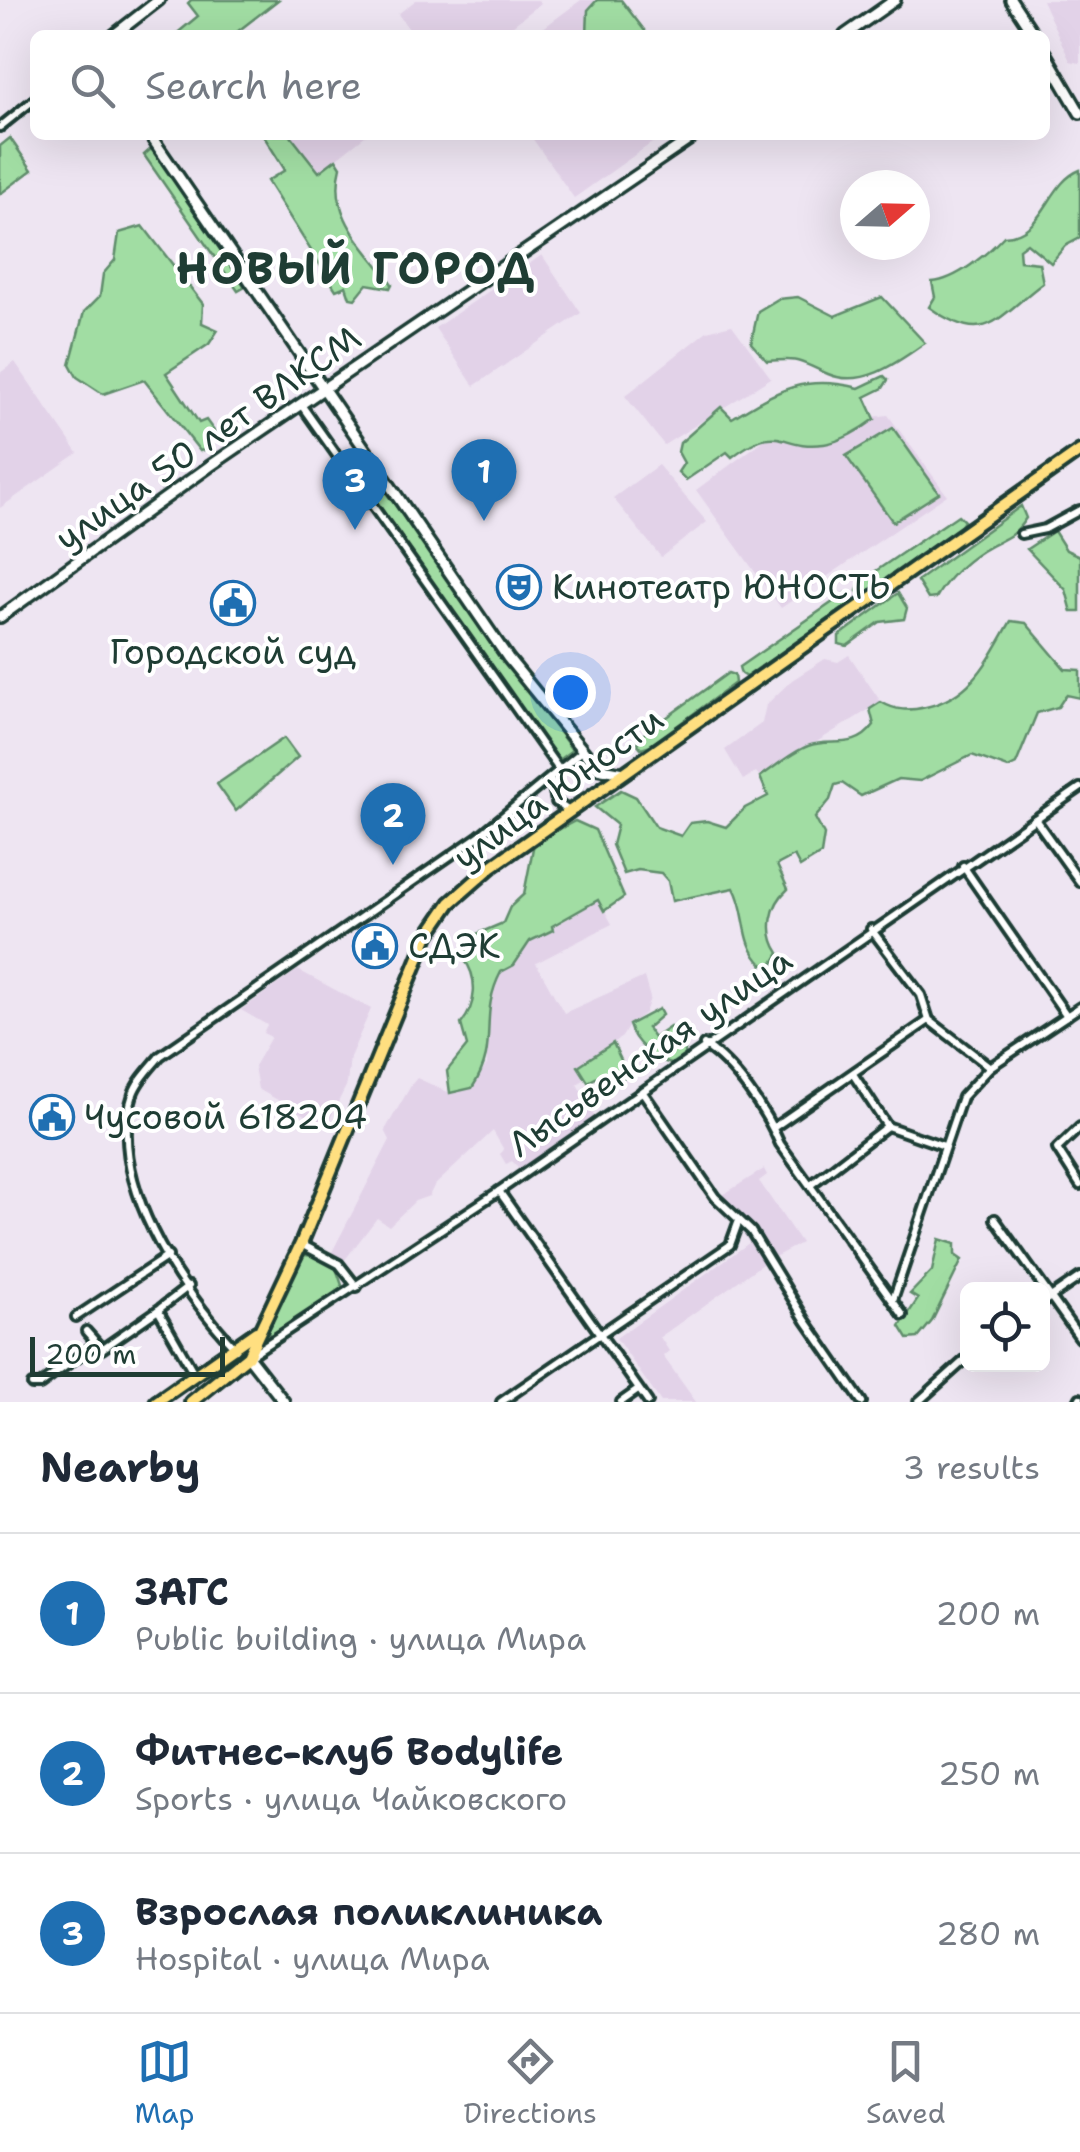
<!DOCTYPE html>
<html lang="en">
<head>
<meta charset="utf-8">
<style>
	body { margin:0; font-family:"Shantell Sans",sans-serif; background:#f6f6f7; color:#1f2937 }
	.controls { position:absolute; right:30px; bottom:30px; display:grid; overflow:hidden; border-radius:15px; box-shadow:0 10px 40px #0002 }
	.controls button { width:90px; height:90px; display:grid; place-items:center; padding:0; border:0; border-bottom:2px solid #e0e1e3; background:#fff; color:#1f2937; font:50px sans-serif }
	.compass { position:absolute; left:840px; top:170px; width:90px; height:90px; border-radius:50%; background:#fff; box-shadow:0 10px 40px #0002; rotate:70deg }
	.scale { position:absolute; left:30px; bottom:25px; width:195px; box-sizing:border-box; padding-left:10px; border:5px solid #1f3d34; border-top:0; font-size:28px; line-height:35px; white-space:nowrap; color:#1f3d34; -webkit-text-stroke:8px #fff; paint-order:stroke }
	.you { position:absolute; left:570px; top:692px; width:35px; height:35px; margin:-25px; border:8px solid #fff; border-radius:50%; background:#1a73e8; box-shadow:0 0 0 15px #1a73e833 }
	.badge { display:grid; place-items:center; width:65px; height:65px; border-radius:50%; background:#1f6fb2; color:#fff; font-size:32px; font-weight:700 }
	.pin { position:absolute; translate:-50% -82px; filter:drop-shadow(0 2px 5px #0008) }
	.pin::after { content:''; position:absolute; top:52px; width:35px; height:30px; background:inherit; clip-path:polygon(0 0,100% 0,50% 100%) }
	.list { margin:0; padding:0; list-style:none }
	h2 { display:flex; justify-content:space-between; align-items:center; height:130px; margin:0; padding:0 40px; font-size:42px }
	h2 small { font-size:32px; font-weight:400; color:#747a83 }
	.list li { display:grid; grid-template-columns:65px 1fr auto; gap:30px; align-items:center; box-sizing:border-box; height:160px; padding:0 40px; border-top:2px solid #e0e1e3 }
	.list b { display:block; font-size:38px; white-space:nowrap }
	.list p { margin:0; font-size:32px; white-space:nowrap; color:#747a83 }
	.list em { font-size:32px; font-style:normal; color:#747a83 }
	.icon { flex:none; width:55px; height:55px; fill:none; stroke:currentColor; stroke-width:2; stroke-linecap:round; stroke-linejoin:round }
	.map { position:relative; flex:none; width:1080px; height:1402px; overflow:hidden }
	.search { position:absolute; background:#fff; box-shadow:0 10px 40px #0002; left:30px; right:30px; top:30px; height:110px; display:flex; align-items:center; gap:25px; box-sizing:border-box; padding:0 35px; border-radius:15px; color:#747a83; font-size:38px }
	.sheet { height:610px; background:#fff }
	nav { display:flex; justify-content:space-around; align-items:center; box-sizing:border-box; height:140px; border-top:2px solid #e0e1e3; background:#fff; font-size:28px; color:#747a83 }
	nav a { display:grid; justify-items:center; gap:5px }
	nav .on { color:#1f6fb2 }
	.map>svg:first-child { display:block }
	.built { fill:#e2d2e8 }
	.green { fill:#a1dda3; stroke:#608d6c; stroke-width:2.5 }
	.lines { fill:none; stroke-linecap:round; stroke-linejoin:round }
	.street-casing { stroke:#1f3d34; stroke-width:14 }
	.secondary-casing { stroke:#1f3d34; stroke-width:16 }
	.primary-casing { stroke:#1f3d34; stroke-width:18 }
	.street { stroke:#fff; stroke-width:6 }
	.secondary { stroke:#fff; stroke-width:9 }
	.primary { stroke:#ffdf80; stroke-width:10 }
	.labels { text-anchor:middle; stroke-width:8; stroke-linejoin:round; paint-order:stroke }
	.street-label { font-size:35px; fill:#1f3d34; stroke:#fff }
	.poi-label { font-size:35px; fill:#1f3d34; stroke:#fff; text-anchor:start }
	.district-label { font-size:45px; font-weight:bold; letter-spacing:2.5px; fill:#1f3d34; stroke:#fff }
</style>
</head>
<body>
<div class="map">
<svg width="1080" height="1402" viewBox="0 0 1080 1402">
	<rect width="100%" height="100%" fill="#eee5f2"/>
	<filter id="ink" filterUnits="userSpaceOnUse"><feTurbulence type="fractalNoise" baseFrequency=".01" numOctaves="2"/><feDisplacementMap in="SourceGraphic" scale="20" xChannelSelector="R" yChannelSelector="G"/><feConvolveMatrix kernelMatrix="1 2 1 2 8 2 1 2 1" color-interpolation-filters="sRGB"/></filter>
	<g filter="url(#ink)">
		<g class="built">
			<path d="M416,0H538L541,3L501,35H413L398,14Z"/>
			<path d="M581,0H621L648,35H534Z"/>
			<path d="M1042,0H1080V63L1070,61Z"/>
			<path d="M290,135H366L319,172Z"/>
			<path d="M530,135H663L574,198Z"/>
			<path d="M542,255L581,313L474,386L435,328Z"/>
			<path d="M732,325L771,378L664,445L625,396L707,331Z"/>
			<path d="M15,362L78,453L0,508V373Z"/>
			<path d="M888,415L947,495L781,608L696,490L779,429Z"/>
			<path d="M658,465L707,522L661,557L613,498Z"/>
			<path d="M849,655L881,702L760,777L756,772L743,780L725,750L762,723L766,705L792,680L825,659L838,662Z"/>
			<path d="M599,900L612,924L536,963L564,1013L644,977L650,998L645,1013L629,1025L622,1037L578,1067L584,1080L577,1084L595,1118L521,1170L512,1161L506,1164L500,1154L504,1150L493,1131L434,1186L429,1196L415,1201L389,1226L377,1218L344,1261L331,1254L390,1140L385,1130L412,1084L417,1078L450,1093L472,1088L487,1064L486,1018L501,972L514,965L530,941Z"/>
			<path d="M298,970L371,1009L350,1057L347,1084L326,1127L258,1089L254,1066L271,1037L263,1033L267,1025L241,1010Z"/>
			<path d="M764,1169L767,1175L759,1181L801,1243L765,1262L660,1337L669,1351L663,1356L696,1402H661L616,1338L749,1243L721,1196Z"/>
		</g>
		<g class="green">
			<path d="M191,0H278L233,35H175L198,16L188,3Z"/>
			<path d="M597,0H621L648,35H587L588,10Z"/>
			<path d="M263,135H290L319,172L336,159L341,167C328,216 364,245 392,284L390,288L367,284L355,299L350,298L346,286L336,290L267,181L285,170Z"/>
			<path d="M10,138L32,170L0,194V146Z"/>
			<path d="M152,148L245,287L238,291L144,155Z"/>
			<path d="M1080,170V238L1065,246L1051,263L1027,243L1019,249L1020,261L1039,263L1043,283C995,319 986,348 929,307L935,297L932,282C957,280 987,254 1004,236C1045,235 1047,183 1080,170Z"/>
			<path d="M143,226L203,304L202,323L218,330L209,344L166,373L199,423L206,420L217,435L210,448L200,451L144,380L103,394L77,377L70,364L84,312L100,296L103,274L115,260L119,233Z"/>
			<path d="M798,297L835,316L882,297L925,343C898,362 863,389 828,374C797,361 803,358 767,361L751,343L758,311L778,299Z"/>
			<path d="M884,376L888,380L883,388L865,397L875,419C862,429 840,442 824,444C778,450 782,419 732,457L727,452L686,480L678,472L684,463L678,452L680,443L721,407L732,418C778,390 804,374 859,388Z"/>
			<path d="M893,428L939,493L893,522L846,456Z"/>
			<path d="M361,458L572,750L557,761L352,466Z"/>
			<path d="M1021,506L1026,518C1010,542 1003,537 982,551C963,563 947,579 936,598L928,599L917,581Z"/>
			<path d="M958,515L964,521L957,532L863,598L857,591L861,581Z"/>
			<path d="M1054,531L1066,550L1080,556V612H1072L1066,590L1027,549Z"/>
			<path d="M846,593L850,604L746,677L741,674L739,667Z"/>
			<path d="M898,593L907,608L904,619L880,622L847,646L839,644V636Z"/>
			<path d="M1011,621L1026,623L1065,669L1080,670V698L1066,695L1058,707L1037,713L1016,764L1008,768L972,755L920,781L898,779L861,796L842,783L835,785L830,800L815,818L824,835L821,854L800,867L794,856L777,865L788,889C770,905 765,932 779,953L772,965H763C740,943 748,913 734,888L672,901L668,881L661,873L638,870L624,874L612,845L617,825L595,807L621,790L636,797L656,827L681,836L690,823L707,821L726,827L745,808L768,796L760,777C775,767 792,752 808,746C831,737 854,752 874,725L870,709L881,702C896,711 909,711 926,707C973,696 988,660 1011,621Z"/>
			<path d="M728,673L734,675L735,683L651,745L641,748L637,743L641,736Z"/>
			<path d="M284,738L298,757L236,811L217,784Z"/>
			<path d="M575,821L595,830L624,897L604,911L598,900L552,926L553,930L530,941L514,965L501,972C477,1018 501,1044 472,1088L450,1093L447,1071L467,1046L461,1024C476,1006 479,979 464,959L472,936L503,923L510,907L524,894L534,843Z"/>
			<path d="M659,1009L662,1015L647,1028L654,1038L670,1027L685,1049V1055L671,1064C654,1059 634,1043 629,1025Z"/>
			<path d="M613,1043L628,1075L614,1083L607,1072L588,1082L578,1066Z"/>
			<path d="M939,1239L955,1244V1255L962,1260L932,1321L918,1338L908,1339L900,1326L918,1299L910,1294L932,1271Z"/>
			<path d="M303,1255L318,1256L336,1268L344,1291L271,1338L268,1332Z"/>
		</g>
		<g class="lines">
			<defs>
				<g id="street">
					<path d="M0,127L35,99"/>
					<path d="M302,406L558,768"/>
					<path d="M1021,534L1045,529L1080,510"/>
					<path d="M552,781L556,802L569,811"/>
					<path d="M1035,819L1080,882"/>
					<path d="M963,866L1067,1016"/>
					<path d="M871,929L921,995L929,1020L990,1067"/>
					<path d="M704,1045C735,1065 766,1111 780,1144L903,1315"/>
					<path d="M853,1074L887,1126"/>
					<path d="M642,1091L715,1197L751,1231L806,1321L862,1402"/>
					<path d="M1080,1127L1057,1149L1080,1185"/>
					<path d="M773,1128L929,1020"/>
					<path d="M812,1184L887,1126L944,1146"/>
					<path d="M499,1191L648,1402"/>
					<path d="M995,1219L1080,1338"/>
					<path d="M301,1244L339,1264L357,1287"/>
					<path d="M189,1286L158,1310L195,1375"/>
					<path d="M893,1300L962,1097L990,1067L1080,1007"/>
					<path d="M1042,1303L1080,1277"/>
					<path d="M76,1317L168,1256"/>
					<path d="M86,1331L102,1349L158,1310"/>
					<path d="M236,1349C180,1290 105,1179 133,1094C137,1081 151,1067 160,1056L479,836L581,752"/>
					<path d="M252,1354L499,1191L1080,788"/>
					<path d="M32,1385H40L95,1344"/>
					<path d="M501,1402L730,1245L738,1223"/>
					<path d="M621,1402L638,1390"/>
					<path d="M918,1402L968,1357"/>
					<path d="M1078,1402L1080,1398"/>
				</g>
				<g id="secondary">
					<path d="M1011,0L1034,35"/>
					<path d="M114,35L159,0"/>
					<path d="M845,35L895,0"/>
					<path d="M1045,53L1080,113"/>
					<path d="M150,135L508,658L597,768L624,773"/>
					<path d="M0,617L210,466L696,135"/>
					<path d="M248,1356L284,1402"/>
				</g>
				<g id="primary">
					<path d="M156,1402L256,1332"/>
					<path d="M191,1402L248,1356L301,1244L428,935L450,903L491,867L1080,451"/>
				</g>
			</defs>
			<use href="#street" class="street-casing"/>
			<use href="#secondary" class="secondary-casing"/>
			<use href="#primary" class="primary-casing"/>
			<use href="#street" class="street"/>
			<use href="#secondary" class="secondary"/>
			<use href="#primary" class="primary"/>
		</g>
	</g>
	<defs>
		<symbol id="theatre-ring" viewBox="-11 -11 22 22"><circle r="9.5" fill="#fff" stroke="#1f6fb2" stroke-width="1.5"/><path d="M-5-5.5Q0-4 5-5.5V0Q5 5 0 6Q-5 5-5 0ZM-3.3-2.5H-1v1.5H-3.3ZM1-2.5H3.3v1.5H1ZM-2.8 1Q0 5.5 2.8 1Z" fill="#1f6fb2"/></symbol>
		<symbol id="civic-ring" viewBox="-11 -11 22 22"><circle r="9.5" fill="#fff" stroke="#1f6fb2" stroke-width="1.5"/><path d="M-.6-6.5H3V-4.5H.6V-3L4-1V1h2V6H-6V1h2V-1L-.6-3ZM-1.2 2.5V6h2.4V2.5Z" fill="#1f6fb2"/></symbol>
	</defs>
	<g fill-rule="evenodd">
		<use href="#theatre-ring" x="494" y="562" width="50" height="50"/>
		<use href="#civic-ring" x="208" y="578" width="50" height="50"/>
		<use href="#civic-ring" x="350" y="921" width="50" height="50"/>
		<use href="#civic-ring" x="27" y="1092" width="50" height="50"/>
	</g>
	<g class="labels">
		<g class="street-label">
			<text transform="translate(208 438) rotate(-35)" y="12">улица 50 лет ВЛКСМ</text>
			<text transform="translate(558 788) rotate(-36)" y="12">улица Юности</text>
			<text transform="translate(650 1052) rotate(-35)" y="12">Лысьвенская улица</text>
		</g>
		<g class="poi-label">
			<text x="552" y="599">Кинотеатр ЮНОСТЬ</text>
			<text x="233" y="664" text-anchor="middle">Городской суд</text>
			<text x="408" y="958">СДЭК</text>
			<text x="84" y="1129">Чусовой 618204</text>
		</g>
		<g class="district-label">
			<text x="356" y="284">НОВЫЙ ГОРОД</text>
		</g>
	</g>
</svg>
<div class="controls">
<button><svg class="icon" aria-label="locate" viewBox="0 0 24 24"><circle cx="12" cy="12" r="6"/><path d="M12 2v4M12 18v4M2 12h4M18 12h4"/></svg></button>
</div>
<svg class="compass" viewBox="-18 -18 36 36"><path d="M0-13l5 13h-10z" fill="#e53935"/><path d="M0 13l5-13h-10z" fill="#747a83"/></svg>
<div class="scale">200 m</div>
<div class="you"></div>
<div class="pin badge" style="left:484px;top:521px">1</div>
<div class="pin badge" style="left:393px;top:865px">2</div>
<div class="pin badge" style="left:355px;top:530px">3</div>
<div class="search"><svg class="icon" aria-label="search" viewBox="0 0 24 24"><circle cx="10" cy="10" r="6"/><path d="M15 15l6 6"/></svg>Search here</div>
</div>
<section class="sheet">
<h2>Nearby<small>3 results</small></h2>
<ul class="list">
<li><span class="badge">1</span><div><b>ЗАГС</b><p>Public building · улица Мира</p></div><em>200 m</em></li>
<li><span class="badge">2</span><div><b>Фитнес-клуб Bodylife</b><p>Sports · улица Чайковского</p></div><em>250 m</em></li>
<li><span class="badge">3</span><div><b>Взрослая поликлиника</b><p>Hospital · улица Мира</p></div><em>280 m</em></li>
</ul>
</section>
<nav>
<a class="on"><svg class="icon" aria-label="map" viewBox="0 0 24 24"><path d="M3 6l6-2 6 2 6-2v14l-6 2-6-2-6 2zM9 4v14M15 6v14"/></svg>Map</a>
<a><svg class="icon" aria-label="directions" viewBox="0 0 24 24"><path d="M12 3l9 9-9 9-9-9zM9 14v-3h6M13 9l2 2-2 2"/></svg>Directions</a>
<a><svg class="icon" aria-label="saved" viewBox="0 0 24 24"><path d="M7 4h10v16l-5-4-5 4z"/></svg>Saved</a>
</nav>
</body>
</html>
